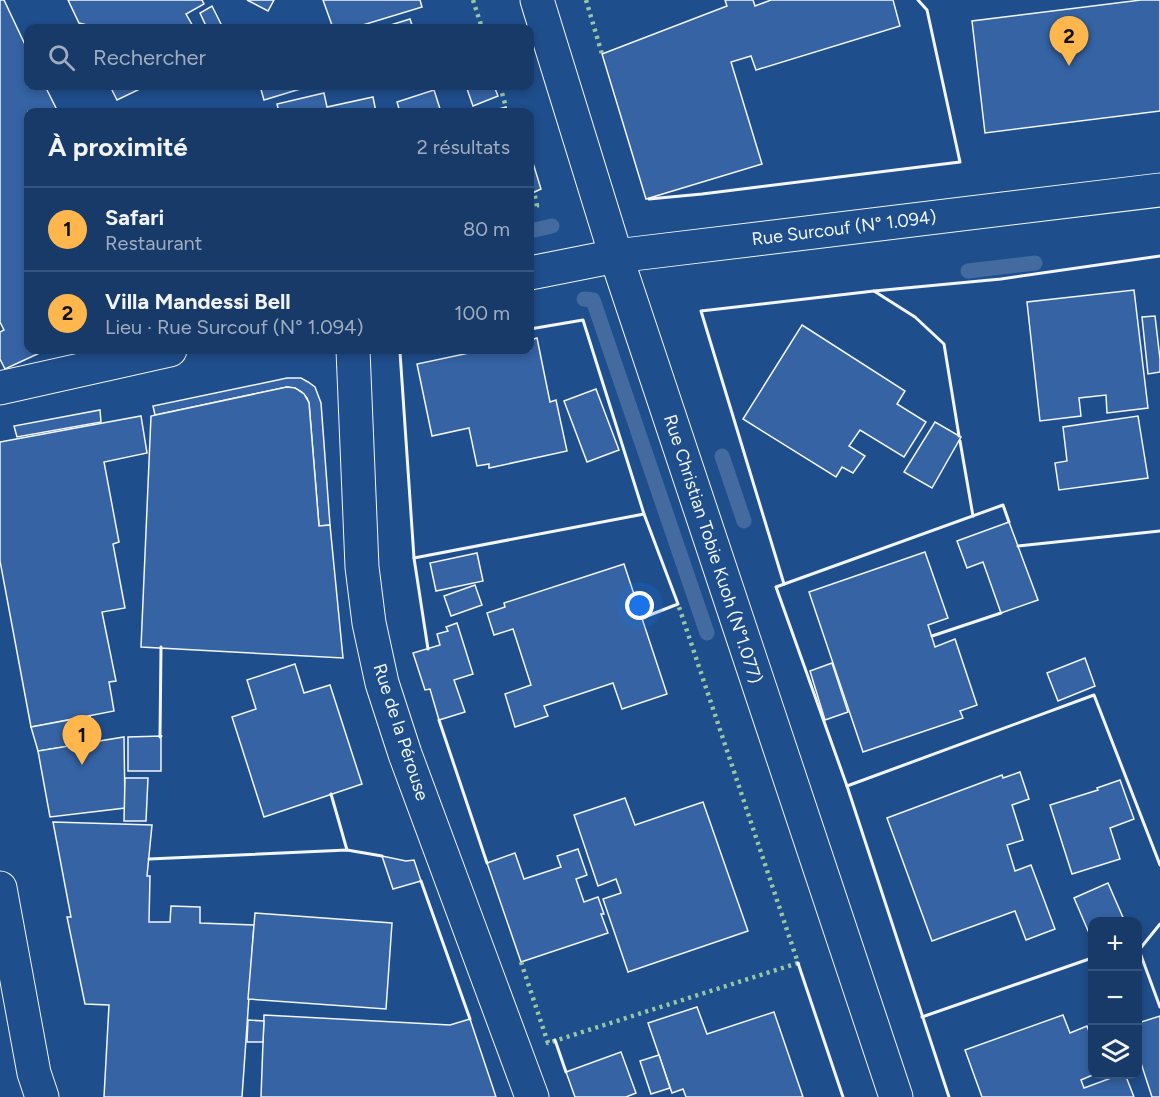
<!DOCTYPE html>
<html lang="fr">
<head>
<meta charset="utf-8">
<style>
	body { margin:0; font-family:Figtree,sans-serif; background:#20416f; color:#f1f3f6 }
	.controls { position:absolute; right:18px; bottom:18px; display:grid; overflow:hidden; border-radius:12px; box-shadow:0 3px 9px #0003 }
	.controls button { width:54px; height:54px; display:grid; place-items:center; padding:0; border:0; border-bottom:2px solid #36547d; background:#173a69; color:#f1f3f6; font:30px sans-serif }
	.you { position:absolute; left:640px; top:606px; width:21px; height:21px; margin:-15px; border:4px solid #fff; border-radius:50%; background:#1a73e8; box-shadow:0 0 0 9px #1a73e833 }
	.badge { display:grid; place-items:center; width:39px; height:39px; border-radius:50%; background:#ffb74d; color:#111; font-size:20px; font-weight:700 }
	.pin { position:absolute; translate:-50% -50px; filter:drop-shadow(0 2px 3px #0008) }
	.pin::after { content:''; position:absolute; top:32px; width:21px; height:18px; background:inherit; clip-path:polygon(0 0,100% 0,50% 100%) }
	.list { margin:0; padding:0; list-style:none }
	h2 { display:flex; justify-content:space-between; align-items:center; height:78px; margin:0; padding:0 24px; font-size:26px }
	h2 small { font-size:20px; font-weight:400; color:#9eadc0 }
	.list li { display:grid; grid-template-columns:39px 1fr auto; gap:18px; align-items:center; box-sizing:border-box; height:84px; padding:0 24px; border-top:2px solid #36547d }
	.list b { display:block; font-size:22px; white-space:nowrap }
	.list p { margin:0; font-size:20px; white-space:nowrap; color:#9eadc0 }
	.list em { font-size:20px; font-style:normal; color:#9eadc0 }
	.icon { flex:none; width:33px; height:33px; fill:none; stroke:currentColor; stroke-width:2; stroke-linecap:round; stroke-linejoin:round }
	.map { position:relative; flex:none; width:1160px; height:1097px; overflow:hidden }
	.search { position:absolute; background:#173a69; box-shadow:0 3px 9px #0003; left:24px; top:24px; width:510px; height:66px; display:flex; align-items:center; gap:15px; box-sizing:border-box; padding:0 21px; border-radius:12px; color:#9eadc0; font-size:22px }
	.panel { position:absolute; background:#173a69; box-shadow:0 3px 9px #0003; left:24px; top:108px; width:510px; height:246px; border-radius:12px }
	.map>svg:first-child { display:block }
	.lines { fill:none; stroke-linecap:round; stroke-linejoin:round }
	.stream { stroke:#446ba0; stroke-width:15 }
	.building { fill:#3563a3; stroke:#f2f6ff; stroke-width:1.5 }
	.minor-casing { stroke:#f2f6ff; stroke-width:35 }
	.minor { stroke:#1f4e8c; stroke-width:33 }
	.hedge { stroke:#97c8a6; stroke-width:4.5; stroke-dasharray:3 4.5; stroke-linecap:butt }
	.wall { stroke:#f2f6ff; stroke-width:3 }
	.labels { text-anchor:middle; stroke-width:4.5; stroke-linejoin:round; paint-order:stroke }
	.street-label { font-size:18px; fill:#f2f6ff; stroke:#1f4e8c }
</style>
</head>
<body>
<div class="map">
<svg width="1160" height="1097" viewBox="0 0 1160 1097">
	<rect width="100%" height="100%" fill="#1f4e8c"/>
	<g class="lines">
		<g class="stream">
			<path d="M530,231L552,226"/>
			<path d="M968,271L1035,263"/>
			<path d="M584,299L593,300L707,633"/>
			<path d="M722,456L744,521"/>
		</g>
	</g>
	<g class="building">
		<path d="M0,0H4L28,51V86H45L58,112H28V350H46L5,369L0,359V332L4,330L0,322Z"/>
		<path d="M68,0H202L204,4L186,14L194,28H99L79,23Z"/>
		<path d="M247,0H274L268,11Z"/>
		<path d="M323,0H420L422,7L353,28H333Z"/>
		<path d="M725,0H753L755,6L771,0H893L900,26L756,70L751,56L731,62L762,164L646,199L602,54L727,6Z"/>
		<path d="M1141,0H1160V111L985,133L972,21Z"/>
		<path d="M212,6L222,26L216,28H207L200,13Z"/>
		<path d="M410,19L413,28H381Z"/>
		<path d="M110,86H146L117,100Z"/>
		<path d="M260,86H310L264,100Z"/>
		<path d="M466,86H494L498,96L473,106Z"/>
		<path d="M434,90L441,112H400L397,102Z"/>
		<path d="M324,93L327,107L373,97L376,112H279L277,104Z"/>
		<path d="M506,107L508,112H489Z"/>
		<path d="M533,163L541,189L530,194V164Z"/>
		<path d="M1134,290L1148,408L1107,413L1106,395L1079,398L1081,416L1040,421L1027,302Z"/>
		<path d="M1155,316L1160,359V372L1148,374L1142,317Z"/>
		<path d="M802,325L905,391L897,404L926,422L904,457L860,430L849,446L865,456L853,473L842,467L836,477L743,419Z"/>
		<path d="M537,338L550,402L556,400L567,451L489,468V464L477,466L469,428L432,436L417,364L483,350H530V340Z"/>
		<path d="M287,378H301L308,382L315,387L321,403L330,525L319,526L309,403L307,398L302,392L295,388L287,387L155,415L153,406Z"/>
		<path d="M287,387L295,388L304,394L309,403L319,526L330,525L343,658L141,647L151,416Z"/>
		<path d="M596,389L619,450L587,462L564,401Z"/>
		<path d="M100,410L101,422L17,437L14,426Z"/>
		<path d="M141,416L147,453L104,462L119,542L113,544L125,608L102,612L116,681L109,682L114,711L31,727L0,561V442Z"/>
		<path d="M1138,416L1148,478L1059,490L1055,463L1067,461L1063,427Z"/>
		<path d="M935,422L961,437L932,488L904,472Z"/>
		<path d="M1009,522L1038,600L1001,613L983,562L967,568L957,541Z"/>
		<path d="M925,552L948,618L928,625L935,647L955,639L977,705L960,711L963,718L863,752L809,592Z"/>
		<path d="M477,553L483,581L436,591L430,563Z"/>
		<path d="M624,564L667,694L622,709L613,683L544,706L548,716L515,727L505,694L531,685L513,629L494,635L487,613L505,607L504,603Z"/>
		<path d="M475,585L482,605L451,616L444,596Z"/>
		<path d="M457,623L473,674L454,680L465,712L439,720L430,689L425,690L413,653L440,645L437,634L448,631L446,627Z"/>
		<path d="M1085,658L1095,686L1058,701L1047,673Z"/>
		<path d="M832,663L848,712L825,720L810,671Z"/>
		<path d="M295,664L304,693L330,685L362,784L264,817L232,717L256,709L247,680Z"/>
		<path d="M90,716L96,742L38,751L31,727Z"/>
		<path d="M161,736V771H128V737Z"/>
		<path d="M124,737L125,808L50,817L38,751Z"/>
		<path d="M1020,772L1029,799L1012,805L1023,840L1007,845L1015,871L1031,865L1055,929L1026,940L1015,911L932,941L887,818L1002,775L1003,778Z"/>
		<path d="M125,778H148L146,821H124Z"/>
		<path d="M1120,780L1134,819L1110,828L1120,859L1072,874L1050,805L1098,790L1097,788Z"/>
		<path d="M625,798L635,825L703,802L748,931L628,972L603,899L621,893L616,879L598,886L574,815Z"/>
		<path d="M53,822L152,825L147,876H150L149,922H170L171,906L200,907V923L254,925L242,1097H104L109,1005L85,1004L67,917H71Z"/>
		<path d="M578,849L587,875L576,879L584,902L598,897L604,914H601L608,933L521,962L487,863L515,853L524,879L561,867L557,856Z"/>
		<path d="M382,856L406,861L414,860L421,881L393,889Z"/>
		<path d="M1108,883L1125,922H1092V940L1074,898Z"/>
		<path d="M255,913L392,923L386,1009L248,999Z"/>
		<path d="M697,1007L707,1034L774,1012L803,1097H686L683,1089L672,1093L648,1023Z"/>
		<path d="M264,1015L450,1025L470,1019L496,1097H261Z"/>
		<path d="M1063,1015L1070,1033L1087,1026L1092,1040V1074H1095L1081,1080L1084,1088L1122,1074H1125L1134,1097H982L965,1050Z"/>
		<path d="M1160,1016V1097H1152L1138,1054V1023Z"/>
		<path d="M248,1020L264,1021L263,1042H247Z"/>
		<path d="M621,1052L636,1093L626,1097H575L566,1072Z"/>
		<path d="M659,1055L670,1088L651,1094L640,1061Z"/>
	</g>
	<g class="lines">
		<defs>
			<g id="minor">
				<path d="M537,0L616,256L896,1097"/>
				<path d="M530,273L616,256L1160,190"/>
				<path d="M353,350L362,567L369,623L382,683L405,754L532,1097"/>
				<path d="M0,388L170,350"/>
				<path d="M0,888L34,1073L42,1097"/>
			</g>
		</defs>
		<use href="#minor" class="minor-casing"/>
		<use href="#minor" class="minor"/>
		<g class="hedge">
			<path d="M473,0L482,28"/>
			<path d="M586,0L602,54"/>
			<path d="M500,86L506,107"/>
			<path d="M530,209L537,206L534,192"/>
			<path d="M521,962L548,1043L798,963L678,604"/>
		</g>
		<g class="wall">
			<path d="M649,199L702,194L960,162L927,10L918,0"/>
			<path d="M874,291L915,317L944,344L959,436"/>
			<path d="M530,329L583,320L644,514L678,604L642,618"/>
			<path d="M416,350L400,352L414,558L428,649"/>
			<path d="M960,441L973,516"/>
			<path d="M1018,546L1160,531"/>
			<path d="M414,558L644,514"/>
			<path d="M784,584L701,311L874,291L1001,279L1160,256"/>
			<path d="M932,636L1001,613"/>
			<path d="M439,720L487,863"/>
			<path d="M161,736L160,737L161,647"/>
			<path d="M847,786L1094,695L1160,865"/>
			<path d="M331,794L347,850"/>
			<path d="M149,859L347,850L382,856"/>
			<path d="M421,881L470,1019"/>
			<path d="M1160,924L1139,950L1160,1007"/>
			<path d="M798,963L843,1097"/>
			<path d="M922,1017L1092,958"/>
			<path d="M555,1040L566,1072"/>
			<path d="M949,1097L847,786L776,587L1003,505L1009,522"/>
		</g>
	</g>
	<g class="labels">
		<g class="street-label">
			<text transform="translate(844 228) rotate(-7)" y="6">Rue Surcouf (N° 1.094)</text>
			<text transform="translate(713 549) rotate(72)" y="6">Rue Christian Tobie Kuoh (N°1.077)</text>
			<text transform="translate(401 732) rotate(72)" y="6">Rue de la Pérouse</text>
		</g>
	</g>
</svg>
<div class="controls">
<button>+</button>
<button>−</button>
<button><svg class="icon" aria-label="layers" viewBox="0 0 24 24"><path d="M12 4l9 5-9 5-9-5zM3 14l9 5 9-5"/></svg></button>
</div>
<div class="you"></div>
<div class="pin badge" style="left:82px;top:765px">1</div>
<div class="pin badge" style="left:1069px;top:66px">2</div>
<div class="search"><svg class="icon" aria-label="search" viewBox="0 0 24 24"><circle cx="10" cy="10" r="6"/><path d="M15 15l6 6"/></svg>Rechercher</div>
<section class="panel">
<h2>À proximité<small>2 résultats</small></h2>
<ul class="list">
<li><span class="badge">1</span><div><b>Safari</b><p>Restaurant</p></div><em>80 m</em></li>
<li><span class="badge">2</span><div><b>Villa Mandessi Bell</b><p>Lieu · Rue Surcouf (N° 1.094)</p></div><em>100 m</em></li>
</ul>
</section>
</div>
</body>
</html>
